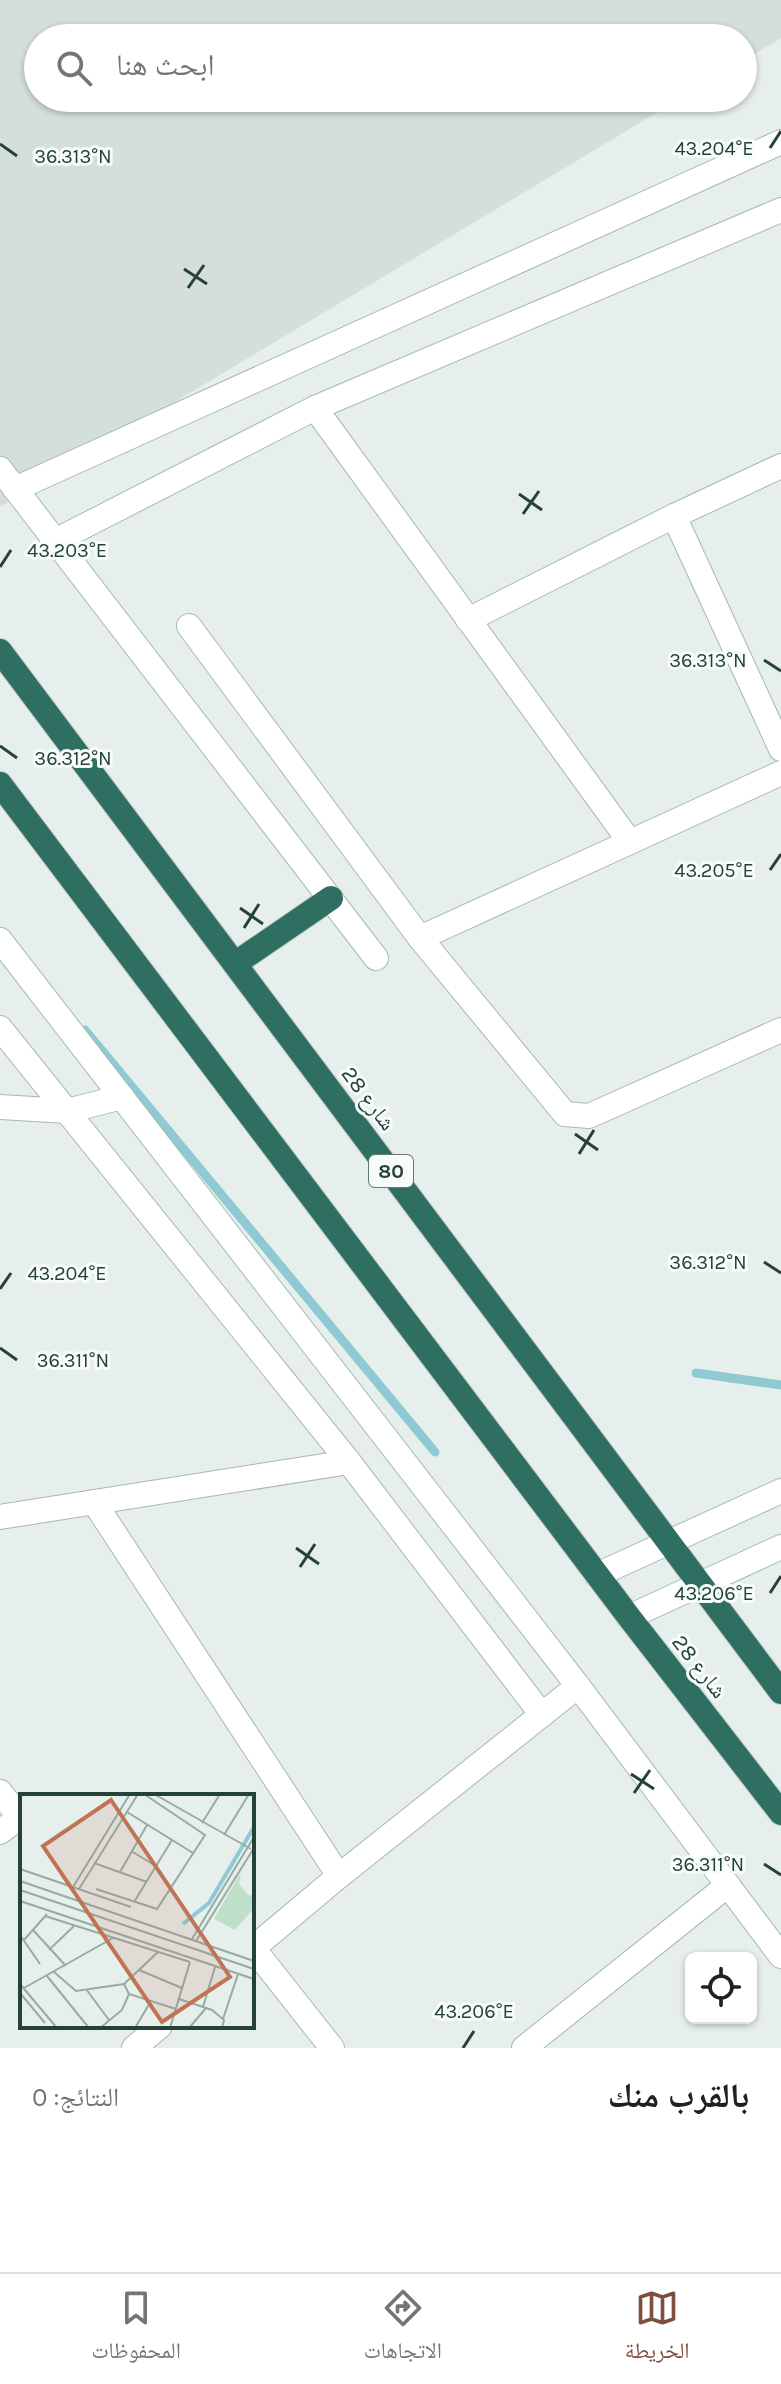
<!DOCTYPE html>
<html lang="ar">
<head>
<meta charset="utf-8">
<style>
	body { margin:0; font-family:Karla,"Noto Naskh Arabic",sans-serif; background:#f2f2f2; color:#202124; direction:rtl }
	.controls { position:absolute; right:24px; bottom:24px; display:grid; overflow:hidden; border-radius:12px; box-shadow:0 2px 6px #0004 }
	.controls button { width:72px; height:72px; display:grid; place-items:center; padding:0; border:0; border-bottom:2px solid #e0e0e0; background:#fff; color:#202124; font:40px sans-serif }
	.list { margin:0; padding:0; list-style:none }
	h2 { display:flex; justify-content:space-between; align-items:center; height:104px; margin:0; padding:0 32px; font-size:34px }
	h2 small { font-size:26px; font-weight:400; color:#757577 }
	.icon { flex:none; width:44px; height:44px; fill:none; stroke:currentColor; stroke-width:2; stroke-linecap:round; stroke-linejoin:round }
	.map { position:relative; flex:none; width:781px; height:2048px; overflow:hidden; direction:ltr }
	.search { position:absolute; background:#fff; box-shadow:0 2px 6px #0004; left:24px; right:24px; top:24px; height:88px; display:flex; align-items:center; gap:20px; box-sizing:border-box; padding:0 28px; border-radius:44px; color:#757577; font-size:30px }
	.sheet { height:224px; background:#fff }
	nav { display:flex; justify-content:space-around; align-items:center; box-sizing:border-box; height:112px; border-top:2px solid #e0e0e0; background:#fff; font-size:22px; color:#757577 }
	nav a { display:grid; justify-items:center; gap:4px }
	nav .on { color:#7f4e3f }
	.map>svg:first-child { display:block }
	.built { fill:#d4dfda }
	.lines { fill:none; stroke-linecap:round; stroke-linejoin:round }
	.stream { stroke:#8ec9d4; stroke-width:9 }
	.street-casing { stroke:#a8b8b2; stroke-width:26 }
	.secondary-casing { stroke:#a4bbb3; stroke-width:26 }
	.highway-casing { stroke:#c2cac8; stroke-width:26 }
	.street { stroke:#fff; stroke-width:24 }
	.secondary { stroke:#fff; stroke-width:24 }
	.highway { stroke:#2f6f62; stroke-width:24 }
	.ticks { fill:none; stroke:#24423a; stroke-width:3 }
	.labels { text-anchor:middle; stroke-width:6; stroke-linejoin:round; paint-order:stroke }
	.shield { fill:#f7fbf9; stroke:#637a73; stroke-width:2 }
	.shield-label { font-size:20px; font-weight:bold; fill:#24423a }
	.street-label { font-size:22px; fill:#24423a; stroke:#f7fbf9 }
	.inset-river { fill:none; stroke:#8ec9d4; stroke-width:4 }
	.inset-road { fill:none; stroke:#98aaa4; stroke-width:2 }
	.view { fill:#c07456; fill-opacity:0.15; stroke:#c07456; stroke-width:4 }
	.inset-edge { fill:none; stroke:#24423a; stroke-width:4 }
	.ticks-label { font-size:20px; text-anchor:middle; fill:#24423a; stroke:#f7fbf9; stroke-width:6; stroke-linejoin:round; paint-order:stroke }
</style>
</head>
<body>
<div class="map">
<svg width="781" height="2048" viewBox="0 0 781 2048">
	<rect width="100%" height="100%" fill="#e6efeb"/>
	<path class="built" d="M0,0H781V38L743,61V38H38V98H681L0,507Z"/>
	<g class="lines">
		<g class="stream">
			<path d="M85,1030L435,1452"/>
			<path d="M696,1373L781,1385"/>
		</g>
		<defs>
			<g id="street">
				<path d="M315,408L630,842"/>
				<path d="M15,489L781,142"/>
				<path d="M674,516L781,749"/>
				<path d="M55,541L315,408L781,210"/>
				<path d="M468,620L674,516L781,466"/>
				<path d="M189,626L420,938L565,1114L589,1116L781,1030"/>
				<path d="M420,938L781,773"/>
				<path d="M0,1028L349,1462L542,1715"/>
				<path d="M0,1107L67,1111L122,1097"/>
				<path d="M94,1502L339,1876"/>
				<path d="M0,1517L349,1462"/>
				<path d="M0,1792L22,1820"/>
				<path d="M0,1832L20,1817"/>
				<path d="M253,1948L332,2048"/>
				<path d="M252,1949L339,1876L578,1686"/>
				<path d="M134,2048L160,2026"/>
				<path d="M524,2048L728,1885"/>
			</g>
			<g id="secondary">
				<path d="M0,469L376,958"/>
				<path d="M0,940L578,1686L781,1956"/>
				<path d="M597,1575L781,1491"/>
				<path d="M629,1617L781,1547"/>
			</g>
			<g id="highway">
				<path d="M0,651L781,1692"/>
				<path d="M0,784L629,1617L781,1813"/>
				<path d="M236,963L331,898"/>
			</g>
		</defs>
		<use href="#street" class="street-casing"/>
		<use href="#secondary" class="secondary-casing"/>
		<use href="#highway" class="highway-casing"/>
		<use href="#street" class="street"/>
		<use href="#secondary" class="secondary"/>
		<use href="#highway" class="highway"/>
	</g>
	<path class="ticks" d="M0,144L17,156M770,148L781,131M184,269L207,284M188,288L204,265M519,494L542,510M523,514L539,491M0,567L11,550M764,660L781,671M0,746L17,758M770,870L781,854M240,908L263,924M244,928L259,904M575,1134L598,1150M579,1154L594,1130M764,1262L781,1273M0,1289L11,1273M0,1348L17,1360M296,1548L319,1564M300,1567L315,1544M770,1593L781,1576M631,1774L654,1789M634,1793L650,1770M764,1864L781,1875M463,2048L474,2031"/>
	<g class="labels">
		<rect class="shield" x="369" y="1155" width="44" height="32" rx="6"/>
		<g class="shield-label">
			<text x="391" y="1178">80</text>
		</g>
		<g class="street-label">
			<text transform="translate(369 1098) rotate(53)" y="8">شارع 28</text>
			<text transform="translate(700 1666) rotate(52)" y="8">شارع 28</text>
		</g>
	</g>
	<g transform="translate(20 1794)">
		<rect width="234" height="234" fill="#e6efeb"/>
		<path d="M221,78L219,90L229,102L234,99V114L215,136L194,125Z" fill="#bfe0c8"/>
		<path class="inset-river" d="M163,130L189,109L234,33"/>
		<path class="inset-road" d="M134,0L231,55M107,18L173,59M182,29L200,0M204,41L229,0M111,57L136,72M74,69L127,88M0,75L111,113M100,78L127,31M0,87L234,167M53,93L110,0M59,95L118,0M76,95L137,115L185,41L124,0M0,96L234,175M0,107L234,185M114,108L152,46M25,122L170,168M13,136L46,172M0,141L20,170M172,145L234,43M4,146L27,120M176,147L234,54M29,156L54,132M119,176L162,194M34,178L56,197L104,190L138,158M27,182L69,234M0,190L37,234M104,190L109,200L156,215M4,194L93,144M66,195L89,226M0,199L25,229M159,205L192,216L204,226L202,234M183,213L195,173M203,225L218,180M80,234L102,216L109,200M115,234L131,207M150,234L170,168M169,234L186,214"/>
		<path class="view" d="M91,6L210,183L142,228L23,52Z"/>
		<rect width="234" height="234" class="inset-edge"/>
	</g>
	<g class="ticks-label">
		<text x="714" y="155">43.204°E</text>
		<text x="73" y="163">36.313°N</text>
		<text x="67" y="557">43.203°E</text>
		<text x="708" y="667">36.313°N</text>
		<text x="73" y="765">36.312°N</text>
		<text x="714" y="877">43.205°E</text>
		<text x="708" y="1269">36.312°N</text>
		<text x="67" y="1280">43.204°E</text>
		<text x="73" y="1367">36.311°N</text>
		<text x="714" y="1600">43.206°E</text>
		<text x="708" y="1871">36.311°N</text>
		<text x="474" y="2018">43.206°E</text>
	</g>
</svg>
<div class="controls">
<button><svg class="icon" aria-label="locate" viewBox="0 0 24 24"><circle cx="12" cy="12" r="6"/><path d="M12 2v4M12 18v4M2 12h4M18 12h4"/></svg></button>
</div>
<div class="search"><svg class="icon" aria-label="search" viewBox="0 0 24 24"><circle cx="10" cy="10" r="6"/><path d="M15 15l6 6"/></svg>ابحث هنا</div>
</div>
<section class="sheet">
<h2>بالقرب منك<small>النتائج: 0</small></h2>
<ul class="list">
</ul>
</section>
<nav>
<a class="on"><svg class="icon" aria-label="map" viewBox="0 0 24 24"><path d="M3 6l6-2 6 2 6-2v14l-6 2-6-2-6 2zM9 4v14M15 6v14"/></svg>الخريطة</a>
<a><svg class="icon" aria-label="directions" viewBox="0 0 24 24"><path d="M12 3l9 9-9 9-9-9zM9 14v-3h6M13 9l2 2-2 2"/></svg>الاتجاهات</a>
<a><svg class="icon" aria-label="saved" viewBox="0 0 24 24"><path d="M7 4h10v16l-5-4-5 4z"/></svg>المحفوظات</a>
</nav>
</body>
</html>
